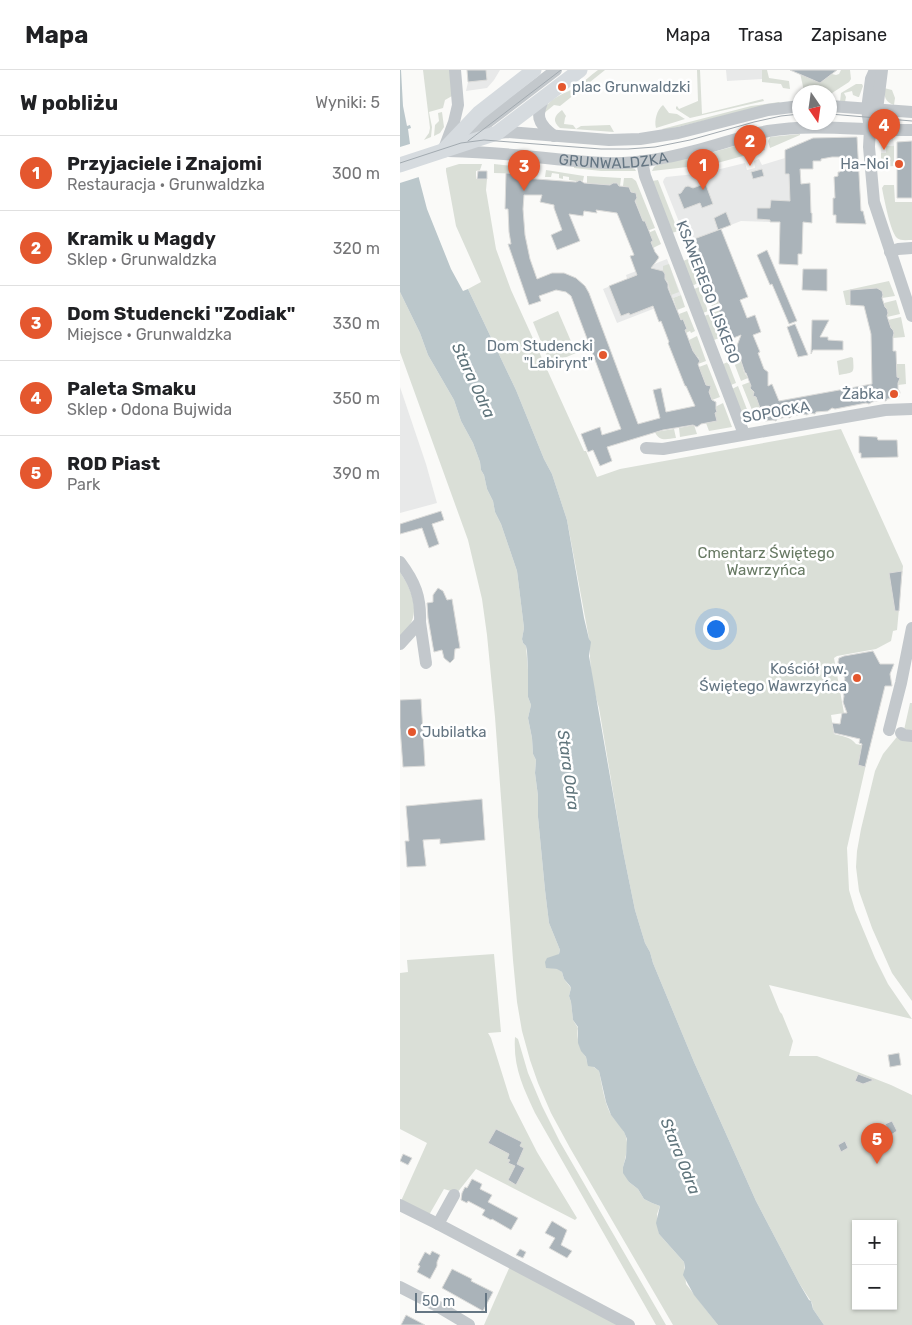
<!DOCTYPE html>
<html lang="pl">
<head>
<meta charset="utf-8">
<style>
	body { margin:0; font-family:Rubik,sans-serif; background:#f6f6f6; color:#202124 }
	.controls { position:absolute; right:15px; bottom:15px; display:grid; overflow:hidden; border-radius:0px; box-shadow:0 1px 4px #0004 }
	.controls button { width:45px; height:45px; display:grid; place-items:center; padding:0; border:0; border-bottom:1px solid #e0e0e0; background:#fff; color:#202124; font:25px sans-serif }
	.compass { position:absolute; left:392px; top:15px; width:45px; height:45px; border-radius:50%; background:#fff; box-shadow:0 1px 4px #0004; rotate:167deg }
	.scale { position:absolute; left:15px; bottom:12px; width:72px; box-sizing:border-box; padding-left:5px; border:2px solid #657683; border-top:0; font-size:14px; line-height:18px; white-space:nowrap; color:#657683; -webkit-text-stroke:4px #fff; paint-order:stroke }
	.you { position:absolute; left:315px; top:558px; width:18px; height:18px; margin:-12px; border:4px solid #fff; border-radius:50%; background:#1a73e8; box-shadow:0 0 0 8px #1a73e833 }
	.badge { display:grid; place-items:center; width:32px; height:32px; border-radius:50%; background:#e4572e; color:#fff; font-size:16px; font-weight:700 }
	.pin { position:absolute; translate:-50% -41px; filter:drop-shadow(0 1px 2px #0008) }
	.pin::after { content:''; position:absolute; top:26px; width:18px; height:15px; background:inherit; clip-path:polygon(0 0,100% 0,50% 100%) }
	.list { margin:0; padding:0; list-style:none }
	h2 { display:flex; justify-content:space-between; align-items:center; height:65px; margin:0; padding:0 20px; font-size:21px }
	h2 small { font-size:16px; font-weight:400; color:#757577 }
	.list li { display:grid; grid-template-columns:32px 1fr auto; gap:15px; align-items:center; box-sizing:border-box; height:75px; padding:0 20px; border-top:1px solid #e0e0e0 }
	.list b { display:block; font-size:19px; white-space:nowrap }
	.list p { margin:0; font-size:16px; white-space:nowrap; color:#757577 }
	.list em { font-size:16px; font-style:normal; color:#757577 }
	.map { position:relative; flex:none; width:512px; height:1255px; overflow:hidden }
	header { display:flex; align-items:center; gap:30px; box-sizing:border-box; height:70px; padding:0 25px; background:#fff; border-bottom:1px solid #e0e0e0 }
	header strong { font-size:24px }
	nav { display:flex; gap:28px; margin-inline-start:auto; font-size:18px }
	main { display:flex }
	aside { flex:1; background:#fff }
	.map>svg:first-child { display:block }
	.built { fill:#e8e9e9 }
	.green { fill:#dadfd7; fill-rule:evenodd }
	.water { fill:#bbc7cb }
	.pier { fill:#fafaf8 }
	.building { fill:#aab3b9; stroke:#dcdcda; fill-rule:evenodd }
	.lines { fill:none; stroke-linecap:round; stroke-linejoin:round }
	.minor { stroke:#c3c8cc; stroke-width:12 }
	.major { stroke:#d6dbdf; stroke-width:15 }
	.tram { stroke:#a2aab0; stroke-width:1 }
	.poi-dot { fill:#e4572e; stroke:#fff; stroke-width:2 }
	.labels { text-anchor:middle; stroke-width:5; stroke-linejoin:round; paint-order:stroke }
	.poi-label { font-size:15px; fill:#657683; stroke:#fff; text-anchor:end }
	.street-label { font-size:15px; fill:#657683; stroke:#fff }
	.park-label { font-size:15px; fill:#687a64; stroke:#fff }
	.water-label { font-size:16px; font-style:italic; fill:#60757c; stroke:#fff }
</style>
</head>
<body>
<header>
<strong>Mapa</strong>
<nav><a>Mapa</a><a>Trasa</a><a>Zapisane</a></nav>
</header>
<main>
<aside>
<h2>W pobliżu<small>Wyniki: 5</small></h2>
<ul class="list">
<li><span class="badge">1</span><div><b>Przyjaciele i Znajomi</b><p>Restauracja · Grunwaldzka</p></div><em>300 m</em></li>
<li><span class="badge">2</span><div><b>Kramik u Magdy</b><p>Sklep · Grunwaldzka</p></div><em>320 m</em></li>
<li><span class="badge">3</span><div><b>Dom Studencki &quot;Zodiak&quot;</b><p>Miejsce · Grunwaldzka</p></div><em>330 m</em></li>
<li><span class="badge">4</span><div><b>Paleta Smaku</b><p>Sklep · Odona Bujwida</p></div><em>350 m</em></li>
<li><span class="badge">5</span><div><b>ROD Piast</b><p>Park</p></div><em>390 m</em></li>
</ul>
</aside>
<div class="map">
<svg width="512" height="1255" viewBox="0 0 512 1255">
	<rect width="100%" height="100%" fill="#fafaf8"/>
	<g class="built">
		<path d="M67,0H100L94,10L87,18L66,21L68,12Z"/>
		<path d="M326,0H362V9L327,11Z"/>
		<path d="M482,68H493L494,76H487L486,83H481Z"/>
		<path d="M400,73L402,153L341,151L287,172L263,112L264,109L266,107L304,103L345,93L347,100L355,98L354,91L359,89L362,95L385,88V80Z"/>
		<path d="M267,189L281,225L252,236L253,239L217,253L203,219L225,210L228,212L226,205Z"/>
		<path d="M0,317L26,394L37,433L0,443Z"/>
	</g>
	<g class="green">
		<path d="M23,0H50L52,26L45,30L43,38L29,42L32,57L31,67L24,70L29,63L30,58Z"/>
		<path d="M198,0H205L160,36L154,35L143,44C149,26 162,26 176,17C184,12 191,5 198,0Z"/>
		<path d="M297,0H300L302,44L363,29L364,31L290,48L276,39V37L277,36L279,39L298,31Z"/>
		<path d="M362,0H367L369,8L389,11L390,19L383,18L381,14L362,12Z"/>
		<path d="M441,0H450L451,9L449,12L432,23L406,22L404,21L400,3L420,13L432,4L436,5L439,4Z"/>
		<path d="M456,14H462L463,16L459,27H458L453,25L452,21L444,23L446,27L445,32H440L441,23Z"/>
		<path d="M484,18L492,20L495,28L494,35C485,32 484,26 484,18Z"/>
		<path d="M379,32L380,33C340,40 302,53 263,60L262,59L351,36Z"/>
		<path d="M263,35L269,43L277,44L285,49L256,58C254,50 257,40 263,35Z"/>
		<path d="M162,40L166,46L165,48L164,54L173,55L176,59L181,56L210,55L214,62L160,58C152,51 154,46 162,40Z"/>
		<path d="M42,42L44,57L40,63L34,66L35,55L39,51L38,43Z"/>
		<path d="M400,64V65L370,78L368,71L370,67Z"/>
		<path d="M360,69L364,72L365,80L310,95L308,85L310,83Z"/>
		<path d="M486,76H494V96L481,97V83H486Z"/>
		<path d="M301,85L304,87L305,95L252,101L254,97L257,95Z"/>
		<path d="M59,94H82L80,100L76,101V109H87L86,120L96,179L111,220L184,381H186L197,407L220,399L441,359L503,496L497,560L493,561L491,571L476,579L437,586L434,588L444,643L431,645L434,664C442,666 451,667 456,674L470,677L447,778L449,820L455,840L475,888L488,914L512,949L369,915L380,942L382,944L393,971L389,986H417L491,1015L512,1025V1255H424L413,1239L412,1233L399,1213L356,1131L294,992L253,893L250,882L245,873L235,840L223,781L199,638C193,618 189,595 190,574L167,450L152,404L144,389L116,320L68,219L81,212L56,156L46,101V98ZM456,1154H493V1236H456Z"/>
		<path d="M94,94L132,98L134,101L131,107L126,106V104L94,103Z"/>
		<path d="M174,96L232,98L235,99L236,101H201L174,98Z"/>
		<path d="M146,100L184,106L183,111L180,110L176,112V111L169,110V107L163,106V109L159,108V104L152,103L151,107H145Z"/>
		<path d="M187,106L221,108L220,116H219L217,113H213L211,115L187,113Z"/>
		<path d="M224,108H232L236,111L255,158L247,161L245,151H243L235,130L237,128L236,124L232,123L229,117L223,116Z"/>
		<path d="M258,110L278,161L272,163L252,111Z"/>
		<path d="M484,115H494L495,132H512V170C507,170 500,171 497,168C490,161 484,128 482,118Z"/>
		<path d="M255,160L261,174L253,178L251,172L252,171L248,163Z"/>
		<path d="M294,169L299,182L292,185L287,172Z"/>
		<path d="M300,184L298,187L300,191H303L307,202L299,204L293,187Z"/>
		<path d="M288,189L298,213L292,216L283,191Z"/>
		<path d="M269,194L279,222L271,225L268,212L264,208L265,204L263,201V196Z"/>
		<path d="M489,211L495,226L482,228L483,225L482,221L477,218L474,220H450V235H446L443,221Z"/>
		<path d="M311,212L320,236L313,239L303,215Z"/>
		<path d="M299,217L308,241L303,243L294,219Z"/>
		<path d="M0,222L20,263L28,285L54,330L61,351L73,373L80,392L81,400L84,405L87,419L93,431L95,442L101,454L117,501L124,558L122,569L123,573L126,576L128,600V627L131,635L128,648L132,668L133,684L136,690L135,703L138,726V747L145,820L149,853L160,880L159,884L146,897L158,899L162,902L164,909L171,918L169,926L171,932L173,950L178,958C176,968 180,980 186,987L187,992L199,1001C202,1015 204,1030 210,1043C214,1050 221,1055 224,1062C230,1072 226,1087 223,1097L229,1112L238,1119L244,1129L252,1133L260,1136L257,1144L259,1164L284,1192L286,1214L318,1255H273L170,1078L151,1043L138,1013L130,990L122,961L117,932L113,890L95,647L87,565L82,529L68,470L0,282Z"/>
		<path d="M281,225L285,237L277,240L273,228Z"/>
		<path d="M496,230L500,244L487,247V239L485,237L484,233Z"/>
		<path d="M320,240L324,246L330,261H328L329,264L323,266L314,242Z"/>
		<path d="M158,241L176,283L150,294L133,252Z"/>
		<path d="M287,241L295,261L291,263L290,261L286,263L285,260L287,259L283,249L281,250L279,244Z"/>
		<path d="M310,244L319,268L314,270L304,246Z"/>
		<path d="M501,247L505,267L493,268C494,263 495,261 491,258L488,250Z"/>
		<path d="M297,266L306,291L298,294L300,291L298,287L295,286L289,270Z"/>
		<path d="M330,267L333,268L339,283L331,286L325,269Z"/>
		<path d="M340,287L344,302L348,308L341,311L333,290Z"/>
		<path d="M451,287L453,288C454,304 455,302 439,305L437,291Z"/>
		<path d="M328,292L336,313L331,315L323,294Z"/>
		<path d="M307,294L320,327L312,330L309,321L310,317L306,315L299,297Z"/>
		<path d="M497,294H505L506,314L498,315L499,308L497,307Z"/>
		<path d="M350,312L354,323V326L356,327L360,337L352,340L342,315Z"/>
		<path d="M338,316L348,342L342,344L332,319Z"/>
		<path d="M323,333L332,357L309,361L306,353L316,351L315,343L317,342L315,337Z"/>
		<path d="M294,355L297,364L280,367L279,358Z"/>
		<path d="M274,359L276,368C267,369 259,372 255,362Z"/>
		<path d="M0,502C10,517 20,538 10,555C8,560 3,564 0,568Z"/>
		<path d="M510,633H512V931L492,903L472,858L459,821L456,797L457,781L461,759L475,701L483,684L496,668L504,660Z"/>
		<path d="M94,884L101,962L88,963L91,968L110,1029L137,1082L177,1148L175,1150L76,1099L57,1123L44,1119L29,1145L1,1131L27,1073L0,1059V965H2H0V903L8,902L7,890Z"/>
		<path d="M115,967L118,969L128,1003L142,1036L160,1072L266,1255H256L135,1043C123,1017 113,997 115,967Z"/>
		<path d="M110,1196L223,1255H84Z"/>
	</g>
	<path class="water" d="M0,0H1L3,36L7,56L10,55L11,58L8,59L10,74L27,139L51,199L63,221L68,219L116,320L144,389L152,404L167,450L184,548L189,569L191,572L189,586L223,781L235,840L245,873L250,882L253,893L294,992L356,1131L399,1213L409,1230L411,1231L413,1239L424,1255H318L294,1225L283,1205L285,1198L284,1192L259,1164L256,1153L260,1136L252,1133L244,1129L238,1119L229,1112L223,1103V1097L226,1087L227,1069L224,1062L211,1045L206,1032L199,1001L194,997L188,996L187,992L186,987L181,981L178,973V957L173,950L171,932L169,926L171,918L170,916L164,909L162,902L157,899L146,898L145,892L147,888L159,884L160,880L149,853L145,820L138,747V726L135,703L136,690L133,684L132,668L128,648L131,635L128,627V600L127,581L126,576L123,573L122,569L124,558L117,501L101,454L95,442L93,431L87,419L84,405L81,400L80,392L73,373L61,351L54,330L28,285L20,263L0,222Z"/>
	<path class="pier" d="M13,73L22,106L0,113V77Z"/>
	<g class="building">
		<path d="M67,0H86L87,10L68,12Z"/>
		<path d="M390,0H437L420,13Z"/>
		<path d="M457,67L461,141H463L466,154L436,153V145H433V128H435L434,107L438,106V102H440L441,100V87H432L421,89V91H413V99H400L401,114L410,113L411,143H412V153L403,152L402,184H398V195L379,194L380,152H370V150L357,149V138H370L371,130L390,131L389,104H385V80L413,68Z"/>
		<path d="M512,71V128H497V72Z"/>
		<path d="M362,99L364,106L353,109L351,102Z"/>
		<path d="M78,101H87V109H77Z"/>
		<path d="M106,103L123,104V108L176,112L180,110L184,113L210,115L213,113H217L219,116L229,117L231,122L236,123L237,128L235,131L243,151H245L253,171L251,172L255,182L259,187L258,189L251,198L263,201L265,204V209L268,214V218L281,250L283,249L287,259L285,260L293,281L300,291L298,294L306,315L311,316L309,322L312,330L316,332V339L317,342L315,343L317,351L301,354L297,357L293,355L263,360L207,377L212,391L200,396L193,380L188,382L181,364L200,357L202,365L221,359L171,226L166,222L156,220L139,226L141,231L129,235L108,174H111L109,162L108,139H105ZM124,125H142L140,132L154,135V138L162,160L151,165L157,180L180,171L169,144L183,146L184,141L197,143L196,140L217,143L234,185L230,186L237,205L209,216L221,246L229,243L230,245L253,236L259,252L261,251L269,272L268,273L285,316H286L295,336L266,342L261,318L253,320L260,348L238,354L189,223L185,216L176,208L164,203H152L137,209L130,189L125,165L123,139Z"/>
		<path d="M301,115V116L306,115L313,134L302,138L300,133L284,139L278,124L281,123L285,117L288,116L293,118Z"/>
		<path d="M326,142L331,155L318,160L314,148Z"/>
		<path d="M321,159L348,227L340,230L347,248L355,245L361,262L353,265L360,282L358,283L364,299L368,302V316L372,314L379,331L472,314L471,264L464,236L450,235V220L477,218L482,221L483,225L482,228L485,237L487,239L488,243L487,246L491,258L493,260L494,263L493,267V281H496L497,307L500,308L498,313V319L500,322L499,327L487,329L486,331L482,330L472,332L469,334L466,333L435,339L432,338L428,341L416,342L415,344L410,343L407,345L403,344L391,346L390,348L386,347L378,349L376,351L373,350L365,351L360,343L361,341L356,327L353,326L354,322L350,318L351,316L346,303H345L338,282L335,281L341,265L331,269L328,261H330L324,247L321,246L319,242L321,238L310,209L306,208L305,204L307,201L303,192L300,191L298,186L300,184L294,169Z"/>
		<path d="M367,180L397,251L389,254L372,214L370,215L357,185Z"/>
		<path d="M403,199H427V221L402,220Z"/>
		<path d="M412,250H429L420,267H428V270L443,271V280H413L411,284Z"/>
		<path d="M395,254L408,285L398,287L387,257Z"/>
		<path d="M459,366L477,367L478,370H497L498,387L461,388V383H459Z"/>
		<path d="M41,441L44,450L32,454L39,474L29,478L22,458L0,464V454Z"/>
		<path d="M502,501L499,541H495L489,503Z"/>
		<path d="M38,518L43,521L47,530L52,529L60,578L55,579L54,589L50,593L44,588L42,580L34,582L33,577L28,548L27,533L33,532V525Z"/>
		<path d="M473,581L480,594H494L490,604L492,616H485L465,697L458,695L462,674L459,673L460,669L434,663L432,653L440,654L442,643H447L443,632L444,626L443,623L444,618L443,614L445,609L444,606V601L439,597L438,592L439,588L444,586Z"/>
		<path d="M21,629L25,696L3,697L0,657V630Z"/>
		<path d="M82,729L85,770L40,774V769L23,770L26,796L7,797L5,771H9L6,736Z"/>
		<path d="M499,983L501,995L490,997L488,985Z"/>
		<path d="M458,1004L474,1010L463,1014L455,1011Z"/>
		<path d="M492,1051L497,1061L491,1065L485,1054Z"/>
		<path d="M96,1059L122,1072L120,1076L124,1078L117,1094L125,1098L116,1115L108,1110L115,1096L108,1093L110,1090L107,1089L109,1084L88,1073Z"/>
		<path d="M445,1071L448,1078L441,1082L438,1075Z"/>
		<path d="M3,1084L12,1088L8,1095L0,1091Z"/>
		<path d="M72,1109L82,1114L80,1119L92,1125L88,1132L118,1148L111,1160L92,1149L91,1150L82,1145L85,1140L68,1131L67,1133L61,1130L62,1123L65,1117L67,1118Z"/>
		<path d="M152,1151L167,1160L161,1175L172,1181L167,1188L149,1178L155,1168L145,1163Z"/>
		<path d="M120,1179L126,1182L123,1188L116,1185Z"/>
		<path d="M32,1181L40,1185L37,1192V1196L30,1209L17,1202L20,1196L18,1195L25,1182L30,1185Z"/>
		<path d="M52,1199L72,1209L71,1211L93,1222L83,1241L42,1218Z"/>
		<path d="M6,1245L25,1255H1Z"/>
	</g>
	<g class="lines">
		<g class="minor">
			<path d="M475,0L471,9L467,39L470,59L469,77L474,132L512,246"/>
			<path d="M145,26C135,45 137,53 154,66"/>
			<path d="M430,36L512,42"/>
			<path d="M474,48L477,40L482,0"/>
			<path d="M97,63L108,62L209,70L240,69L278,63L368,40L400,36"/>
			<path d="M56,73L84,55L156,0"/>
			<path d="M45,76L54,52L58,35L55,0"/>
			<path id="s1" d="M48,81C84,82 119,85 155,89C177,91 200,94 223,93C247,92 271,87 294,81C319,75 342,66 368,61C415,53 464,61 512,60"/>
			<path d="M242,91L245,106L344,364"/>
			<path d="M490,182L498,179L512,178"/>
			<path d="M246,378L263,379L485,340L512,339"/>
			<path d="M0,492C15,512 21,527 20,552L0,574"/>
			<path d="M20,552L26,593"/>
			<path d="M489,660L501,613L512,558"/>
			<path d="M501,663L503,665L512,666"/>
			<path d="M0,1135L38,1154L229,1255"/>
			<path d="M38,1154L54,1125"/>
			<path d="M0,1217L39,1237L69,1255"/>
		</g>
		<g class="major">
			<path d="M44,80L79,43L134,0"/>
			<path d="M0,95L97,63L180,0"/>
		</g>
		<g class="tram">
			<path d="M430,44L512,51"/>
			<path d="M68,71L161,0"/>
			<path d="M0,93L61,73L84,70L201,79H228L255,77L290,70L354,52L381,46L400,44"/>
		</g>
	</g>
	<g class="poi-dot">
		<circle cx="162" cy="17" r="5"/>
		<circle cx="499" cy="94" r="5"/>
		<circle cx="203" cy="285" r="5"/>
		<circle cx="494" cy="324" r="5"/>
		<circle cx="457" cy="608" r="5"/>
		<circle cx="12" cy="662" r="5"/>
	</g>
	<g class="labels">
		<g class="poi-label">
			<text x="172" y="22" text-anchor="start">plac Grunwaldzki</text>
			<text x="489" y="99">Ha-Noi</text>
			<text x="193" y="281">Dom Studencki<tspan x="193" dy="17">"Labirynt"</tspan></text>
			<text x="484" y="329">Żabka</text>
			<text x="447" y="604">Kościół pw.<tspan x="447" dy="17">Świętego Wawrzyńca</tspan></text>
			<text x="22" y="667" text-anchor="start">Jubilatka</text>
		</g>
		<g class="street-label">
			<text dy="5" stroke="none"><textPath href="#s1" startOffset="166">GRUNWALDZKA</textPath></text>
			<text transform="translate(308 222) rotate(69)" y="5">KSAWEREGO LISKEGO</text>
			<text transform="translate(376 342) rotate(-10)" y="5">SOPOCKA</text>
		</g>
		<g class="park-label">
			<text x="366" y="488">Cmentarz Świętego<tspan x="366" dy="17">Wawrzyńca</tspan></text>
		</g>
		<g class="water-label">
			<text transform="translate(74 310) rotate(65)" y="6">Stara Odra</text>
			<text transform="translate(169 700) rotate(82)" y="6">Stara Odra</text>
			<text transform="translate(281 1086) rotate(68)" y="6">Stara Odra</text>
		</g>
	</g>
</svg>
<div class="controls">
<button>+</button>
<button>−</button>
</div>
<svg class="compass" viewBox="-18 -18 36 36"><path d="M0-13l5 13h-10z" fill="#e53935"/><path d="M0 13l5-13h-10z" fill="#757577"/></svg>
<div class="scale">50 m</div>
<div class="you"></div>
<div class="pin badge" style="left:303px;top:120px">1</div>
<div class="pin badge" style="left:350px;top:96px">2</div>
<div class="pin badge" style="left:124px;top:121px">3</div>
<div class="pin badge" style="left:484px;top:80px">4</div>
<div class="pin badge" style="left:477px;top:1094px">5</div>
</div>
</main>
</body>
</html>
